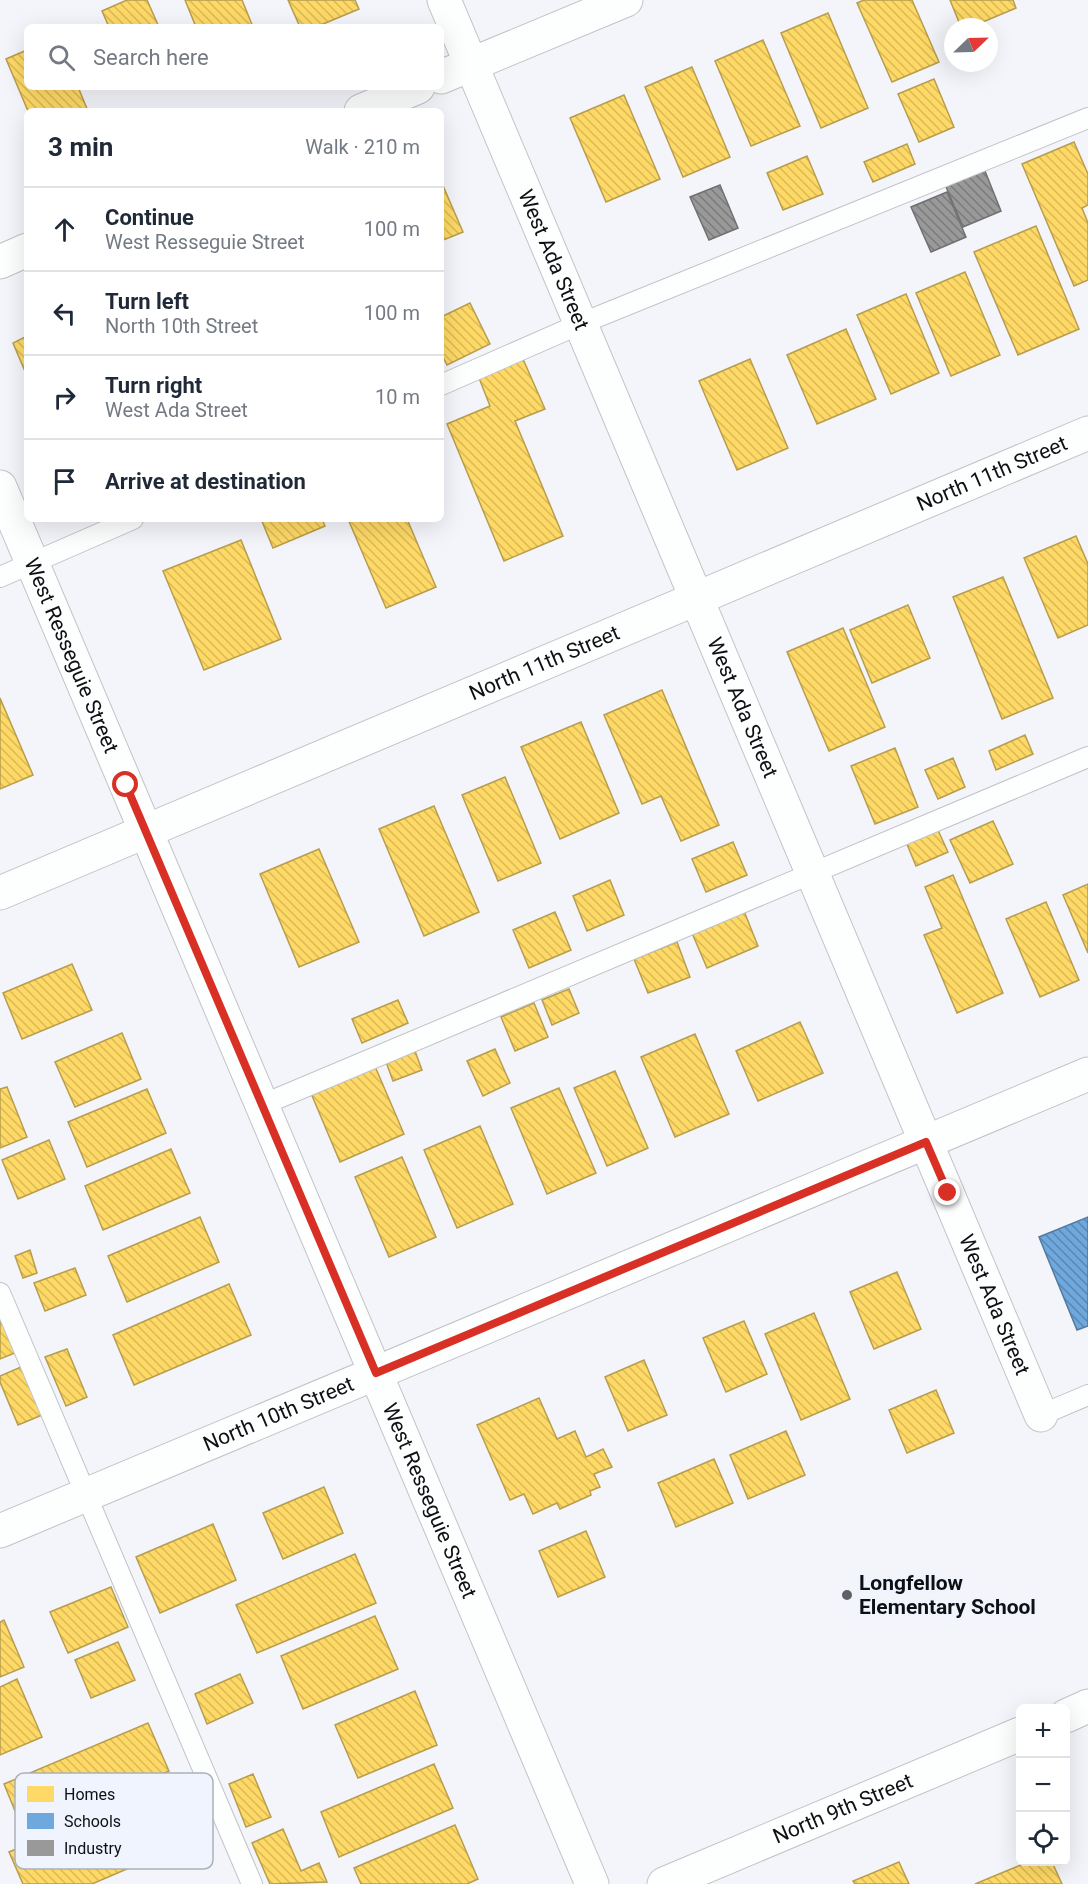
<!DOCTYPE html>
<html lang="en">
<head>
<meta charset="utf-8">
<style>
	body { margin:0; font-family:Roboto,sans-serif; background:#f2f2f3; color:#1f2937 }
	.controls { position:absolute; right:18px; bottom:18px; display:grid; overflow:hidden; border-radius:9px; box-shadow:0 6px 24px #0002 }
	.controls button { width:54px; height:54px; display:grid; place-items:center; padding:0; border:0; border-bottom:2px solid #e0e1e3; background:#fff; color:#1f2937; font:30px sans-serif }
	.compass { position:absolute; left:944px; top:18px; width:54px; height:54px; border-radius:50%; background:#fff; box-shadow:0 6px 24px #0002; rotate:67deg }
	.stop { position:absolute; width:18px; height:18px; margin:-14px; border:4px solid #d93025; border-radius:50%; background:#fff }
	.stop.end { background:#d93025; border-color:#fff; box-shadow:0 2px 6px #0008 }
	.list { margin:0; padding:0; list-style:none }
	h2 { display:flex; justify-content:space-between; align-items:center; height:78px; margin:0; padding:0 24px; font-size:26px }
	h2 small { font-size:20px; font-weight:400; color:#747a83 }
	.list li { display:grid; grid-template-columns:39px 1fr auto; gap:18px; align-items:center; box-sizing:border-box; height:84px; padding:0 24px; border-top:2px solid #e0e1e3 }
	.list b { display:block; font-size:22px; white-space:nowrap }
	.list p { margin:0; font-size:20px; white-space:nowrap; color:#747a83 }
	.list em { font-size:20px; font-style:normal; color:#747a83 }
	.icon { flex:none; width:33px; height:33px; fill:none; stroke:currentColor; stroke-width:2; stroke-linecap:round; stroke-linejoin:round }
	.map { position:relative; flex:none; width:1088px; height:1884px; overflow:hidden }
	.search { position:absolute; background:#fff; box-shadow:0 6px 24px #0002; left:24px; top:24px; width:420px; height:66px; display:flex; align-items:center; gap:15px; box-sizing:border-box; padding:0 21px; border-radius:9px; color:#747a83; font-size:22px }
	.panel { position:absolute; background:#fff; box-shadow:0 6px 24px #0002; left:24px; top:108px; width:420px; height:414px; border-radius:9px }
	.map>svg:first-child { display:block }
	.homes { fill:url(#homes-back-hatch); stroke:#b79d4d; stroke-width:1.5 }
	.schools { fill:url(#schools-back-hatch); stroke:#527aa0; stroke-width:1.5 }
	.industry { fill:url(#industry-back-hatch); stroke:#707071; stroke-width:1.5 }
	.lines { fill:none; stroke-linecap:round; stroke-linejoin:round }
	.lane-casing { stroke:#c1c3c7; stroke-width:22 }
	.street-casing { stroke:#c1c3c7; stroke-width:35 }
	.lane { stroke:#fdfefe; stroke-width:20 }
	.street { stroke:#fdfefe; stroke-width:33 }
	.route { stroke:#d93025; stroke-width:8 }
	.poi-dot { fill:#5f6064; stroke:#f0f4fe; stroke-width:2 }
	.labels { text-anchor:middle; stroke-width:6; stroke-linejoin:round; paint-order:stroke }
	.street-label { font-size:21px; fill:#0f1014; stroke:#f0f4fe }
	.poi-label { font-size:21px; font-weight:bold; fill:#0f1014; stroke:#f0f4fe; text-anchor:start }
	.key { fill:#f0f4fe; stroke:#acb0b8; stroke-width:1.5 }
	.key-label { font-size:16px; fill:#0f1014 }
</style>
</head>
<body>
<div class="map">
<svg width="1088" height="1884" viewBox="0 0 1088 1884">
	<defs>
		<pattern id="homes-back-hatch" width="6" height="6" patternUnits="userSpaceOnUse" patternTransform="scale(1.5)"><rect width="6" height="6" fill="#ffd966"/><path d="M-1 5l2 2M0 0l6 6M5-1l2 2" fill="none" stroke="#d9b958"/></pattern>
		<pattern id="schools-back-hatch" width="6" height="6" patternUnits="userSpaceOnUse" patternTransform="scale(1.5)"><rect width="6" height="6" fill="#6fa8dc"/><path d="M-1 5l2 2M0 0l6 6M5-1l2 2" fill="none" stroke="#5a87b1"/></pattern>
		<pattern id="industry-back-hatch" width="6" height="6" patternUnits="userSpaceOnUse" patternTransform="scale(1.5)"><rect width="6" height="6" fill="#999"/><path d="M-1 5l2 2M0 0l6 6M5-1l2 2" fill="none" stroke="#7b7b7c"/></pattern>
	</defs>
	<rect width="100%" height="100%" fill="#f4f5fa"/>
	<g class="homes">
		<path d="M127,0H147L159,27H109L102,11Z"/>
		<path d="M185,0H242L253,27H196Z"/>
		<path d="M288,0H355L359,9L316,27H300Z"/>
		<path d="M864,0H912L939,62L892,82L857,3Z"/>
		<path d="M950,0H1013L1016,8L971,27H961Z"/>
		<path d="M828,13L868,108L821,128L781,33Z"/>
		<path d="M763,40L800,126L751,146L715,61Z"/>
		<path d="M27,50V87H78L88,111H28L6,59Z"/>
		<path d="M692,67L730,157L683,177L645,87Z"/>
		<path d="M934,79L954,127L919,142L898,94Z"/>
		<path d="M624,95L660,179L606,202L570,118Z"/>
		<path d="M1074,142L1088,174V205L1082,208L1088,223V280L1074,286L1022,164Z"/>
		<path d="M907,144L915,164L873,182L864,162Z"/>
		<path d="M807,156L823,194L783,210L767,173Z"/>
		<path d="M441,181L463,232L441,241Z"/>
		<path d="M1036,226L1079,329L1018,355L974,252Z"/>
		<path d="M965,272L1000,355L951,376L916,293Z"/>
		<path d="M906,294L939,373L891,394L857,315Z"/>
		<path d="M470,303L490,344L447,365L441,353V317Z"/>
		<path d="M846,329L876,399L817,424L787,355Z"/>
		<path d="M27,336V376L13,343Z"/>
		<path d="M523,359L545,409L515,421L563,536L504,561L447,424L490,406L479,378Z"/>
		<path d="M750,359L788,448L737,470L699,381Z"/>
		<path d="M261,519H322L325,526L273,548Z"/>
		<path d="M348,519H407L436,587L386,608Z"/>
		<path d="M1076,536L1088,564V625L1058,638L1024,558Z"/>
		<path d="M241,540L281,639L204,670L163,571Z"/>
		<path d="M1003,577L1053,698L1002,719L953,597Z"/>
		<path d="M908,605L930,658L872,683L850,630Z"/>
		<path d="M843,628L885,727L829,751L787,652Z"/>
		<path d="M662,690L719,825L681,841L661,796L642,804L604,715Z"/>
		<path d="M0,698L33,775L0,789Z"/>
		<path d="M581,722L619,813L560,839L521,747Z"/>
		<path d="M1025,735L1033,754L996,770L989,751Z"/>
		<path d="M895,748L918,807L875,824L851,766Z"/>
		<path d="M953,758L965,787L938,799L925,770Z"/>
		<path d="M505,777L541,863L498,881L462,795Z"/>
		<path d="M434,806L479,912L424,936L379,829Z"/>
		<path d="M993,821L1013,864L970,883L950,840Z"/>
		<path d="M937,828L948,852L916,866L906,842Z"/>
		<path d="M733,842L747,875L706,892L692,859Z"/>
		<path d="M319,849L359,942L299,967L260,874Z"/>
		<path d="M953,875L1003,993L957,1013L924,935L942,928L925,887Z"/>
		<path d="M610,880L624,915L587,931L573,896Z"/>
		<path d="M1088,884V953L1063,895Z"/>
		<path d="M1046,902L1079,980L1040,997L1006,919Z"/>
		<path d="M744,911L758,946L707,968L692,933Z"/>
		<path d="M555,912L571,950L529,968L513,930Z"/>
		<path d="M677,942L690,977L648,993L634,959Z"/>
		<path d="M72,964L92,1010L22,1039L3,993Z"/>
		<path d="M569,989L579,1013L552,1025L542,1000Z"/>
		<path d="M398,1000L408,1023L362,1043L352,1019Z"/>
		<path d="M534,1003L548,1037L515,1051L501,1017Z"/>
		<path d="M800,1022L823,1073L758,1101L736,1051Z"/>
		<path d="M122,1033L141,1079L75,1107L55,1062Z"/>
		<path d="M695,1034L729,1114L675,1137L641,1057Z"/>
		<path d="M495,1049L510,1083L483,1096L467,1061Z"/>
		<path d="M415,1051L422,1070L393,1081L386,1062Z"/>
		<path d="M374,1064L404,1134L340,1162L310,1091Z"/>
		<path d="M615,1071L648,1148L607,1166L574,1088Z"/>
		<path d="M7,1087L27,1137L0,1148V1089Z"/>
		<path d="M559,1088L596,1173L547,1194L511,1108Z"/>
		<path d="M147,1089L166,1133L87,1167L68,1122Z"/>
		<path d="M480,1126L513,1204L457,1228L424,1150Z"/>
		<path d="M49,1140L65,1179L18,1199L2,1160Z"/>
		<path d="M171,1149L190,1193L103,1230L85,1186Z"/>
		<path d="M402,1157L436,1237L389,1257L355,1177Z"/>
		<path d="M200,1217L219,1262L127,1302L108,1256Z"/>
		<path d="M30,1250L37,1273L23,1278L15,1256Z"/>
		<path d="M75,1268L86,1295L45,1311L34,1283Z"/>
		<path d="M897,1272L921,1329L874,1349L850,1292Z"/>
		<path d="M229,1284L251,1335L134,1385L113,1335Z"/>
		<path d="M814,1313L850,1399L801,1420L765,1334Z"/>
		<path d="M2,1317L17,1352L0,1359V1318Z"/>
		<path d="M744,1321L767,1374L726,1392L703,1338Z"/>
		<path d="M67,1349L87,1397L66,1406L45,1357Z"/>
		<path d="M644,1360L667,1415L628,1431L605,1377Z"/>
		<path d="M21,1367L42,1415L18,1425L0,1382V1376Z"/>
		<path d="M936,1390L954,1433L907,1453L889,1410Z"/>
		<path d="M539,1398L557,1439L575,1431L586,1457L603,1449L612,1467L594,1474L600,1487L590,1491L591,1495L560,1509L557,1503L533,1514L524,1494L510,1500L477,1425Z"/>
		<path d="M786,1431L805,1475L748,1499L730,1455Z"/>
		<path d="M714,1459L733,1503L676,1527L658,1483Z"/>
		<path d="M324,1487L343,1533L283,1559L263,1513Z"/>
		<path d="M213,1524L236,1580L160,1613L136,1557Z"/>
		<path d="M586,1531L605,1577L558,1597L539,1551Z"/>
		<path d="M355,1554L376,1603L257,1653L236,1605Z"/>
		<path d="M111,1587L128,1627L68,1653L50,1612Z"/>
		<path d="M375,1616L398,1669L303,1709L281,1656Z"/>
		<path d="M4,1620L24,1667L0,1677V1622Z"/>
		<path d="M118,1642L135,1680L91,1698L75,1660Z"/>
		<path d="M240,1674L253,1703L207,1724L195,1694Z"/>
		<path d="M17,1679L42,1737L0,1755V1687Z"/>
		<path d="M415,1691L437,1745L358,1778L335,1725Z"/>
		<path d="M148,1723L169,1771L24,1833L4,1784Z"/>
		<path d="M434,1764L453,1808L339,1857L321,1812Z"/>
		<path d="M253,1774L271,1817L246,1827L229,1784Z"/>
		<path d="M112,1809L136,1865L92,1884H23L9,1852Z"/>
		<path d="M455,1825L478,1879L467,1884H361L354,1868Z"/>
		<path d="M283,1829L301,1871L319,1863L327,1882L270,1884L252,1843Z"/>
		<path d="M899,1862L909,1884H855L853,1881Z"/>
		<path d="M1028,1862H1052L1062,1884H975Z"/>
	</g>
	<path class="schools" d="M1088,1217V1326L1077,1330L1039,1237Z"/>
	<g class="industry">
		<path d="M983,166L1001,211L963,227L944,182Z"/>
		<path d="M720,185L738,228L709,240L690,197Z"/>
		<path d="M947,192L966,237L931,252L911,207Z"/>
	</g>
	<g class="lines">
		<defs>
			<g id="lane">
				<path d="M441,385L580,324L1088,118"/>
				<path d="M0,577L133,519"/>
				<path d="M262,1105L1088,757"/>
				<path d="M0,1293L252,1884"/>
				<path d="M1041,1415L1088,1395"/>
			</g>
			<g id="street">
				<path id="s1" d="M444,0L1041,1415"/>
				<path d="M441,77L626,0"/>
				<path d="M361,111L418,87"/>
				<path d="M0,262L27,250"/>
				<path id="s2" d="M0,487L592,1884"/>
				<path id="s3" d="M0,893L1088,433"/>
				<path id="s4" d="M0,1531L1088,1074"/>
				<path d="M1066,1716L1088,1706"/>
				<path id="s5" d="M664,1884L1020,1734"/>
			</g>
		</defs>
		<use href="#lane" class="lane-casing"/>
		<use href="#street" class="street-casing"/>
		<use href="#lane" class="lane"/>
		<use href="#street" class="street"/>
	</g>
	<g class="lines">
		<path class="route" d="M126,785L376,1373L926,1142L948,1193"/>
	</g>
	<circle class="poi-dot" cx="847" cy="1595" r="6"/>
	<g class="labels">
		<g class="street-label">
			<text dy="7" stroke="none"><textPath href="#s1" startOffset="282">West Ada Street</textPath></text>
			<text dy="7" stroke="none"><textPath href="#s3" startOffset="1077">North 11th Street</textPath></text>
			<text dy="7" stroke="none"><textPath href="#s2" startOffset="183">West Resseguie Street</textPath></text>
			<text dy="7" stroke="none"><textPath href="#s3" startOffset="591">North 11th Street</textPath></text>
			<text dy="7" stroke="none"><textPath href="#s1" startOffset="768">West Ada Street</textPath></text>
			<text dy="7" stroke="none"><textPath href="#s1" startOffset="1416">West Ada Street</textPath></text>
			<text dy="7" stroke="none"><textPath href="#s4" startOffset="302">North 10th Street</textPath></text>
			<text dy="7" stroke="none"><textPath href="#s2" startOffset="1101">West Resseguie Street</textPath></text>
			<text dy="7" stroke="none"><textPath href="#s5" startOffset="194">North 9th Street</textPath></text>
		</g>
		<g class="poi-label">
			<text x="859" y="1590">Longfellow<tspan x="859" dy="24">Elementary School</tspan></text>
		</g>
	</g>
	<rect x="15" y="1773" width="198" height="96" rx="9" class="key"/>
	<rect x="27" y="1786" width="27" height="16" fill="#ffd966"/>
	<rect x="27" y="1813" width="27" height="16" fill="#6fa8dc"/>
	<rect x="27" y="1840" width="27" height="16" fill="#999"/>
	<g class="key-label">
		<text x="64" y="1800">Homes</text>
		<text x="64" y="1827">Schools</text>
		<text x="64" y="1854">Industry</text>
	</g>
</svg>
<div class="controls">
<button>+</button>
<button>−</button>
<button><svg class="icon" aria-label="locate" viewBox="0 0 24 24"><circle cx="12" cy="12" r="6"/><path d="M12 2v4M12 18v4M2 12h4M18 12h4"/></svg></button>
</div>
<svg class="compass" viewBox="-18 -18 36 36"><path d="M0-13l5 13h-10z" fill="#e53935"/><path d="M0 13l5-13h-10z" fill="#747a83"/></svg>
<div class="stop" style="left:126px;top:785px"></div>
<div class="stop end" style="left:948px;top:1193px"></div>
<div class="search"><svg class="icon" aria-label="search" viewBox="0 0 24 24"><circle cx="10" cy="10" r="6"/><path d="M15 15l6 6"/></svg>Search here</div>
<section class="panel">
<h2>3 min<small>Walk · 210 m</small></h2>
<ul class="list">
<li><svg class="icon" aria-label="ahead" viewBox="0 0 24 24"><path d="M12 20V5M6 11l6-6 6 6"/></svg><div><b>Continue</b><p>West Resseguie Street</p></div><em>100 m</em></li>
<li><svg class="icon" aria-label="left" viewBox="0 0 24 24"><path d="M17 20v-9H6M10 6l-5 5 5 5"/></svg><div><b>Turn left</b><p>North 10th Street</p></div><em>100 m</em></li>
<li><svg class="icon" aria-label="right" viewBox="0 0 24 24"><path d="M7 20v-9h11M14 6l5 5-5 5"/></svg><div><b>Turn right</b><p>West Ada Street</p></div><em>10 m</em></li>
<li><svg class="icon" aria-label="arrive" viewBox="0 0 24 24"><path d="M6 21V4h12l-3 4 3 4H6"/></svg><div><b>Arrive at destination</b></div></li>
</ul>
</section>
</div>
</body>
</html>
